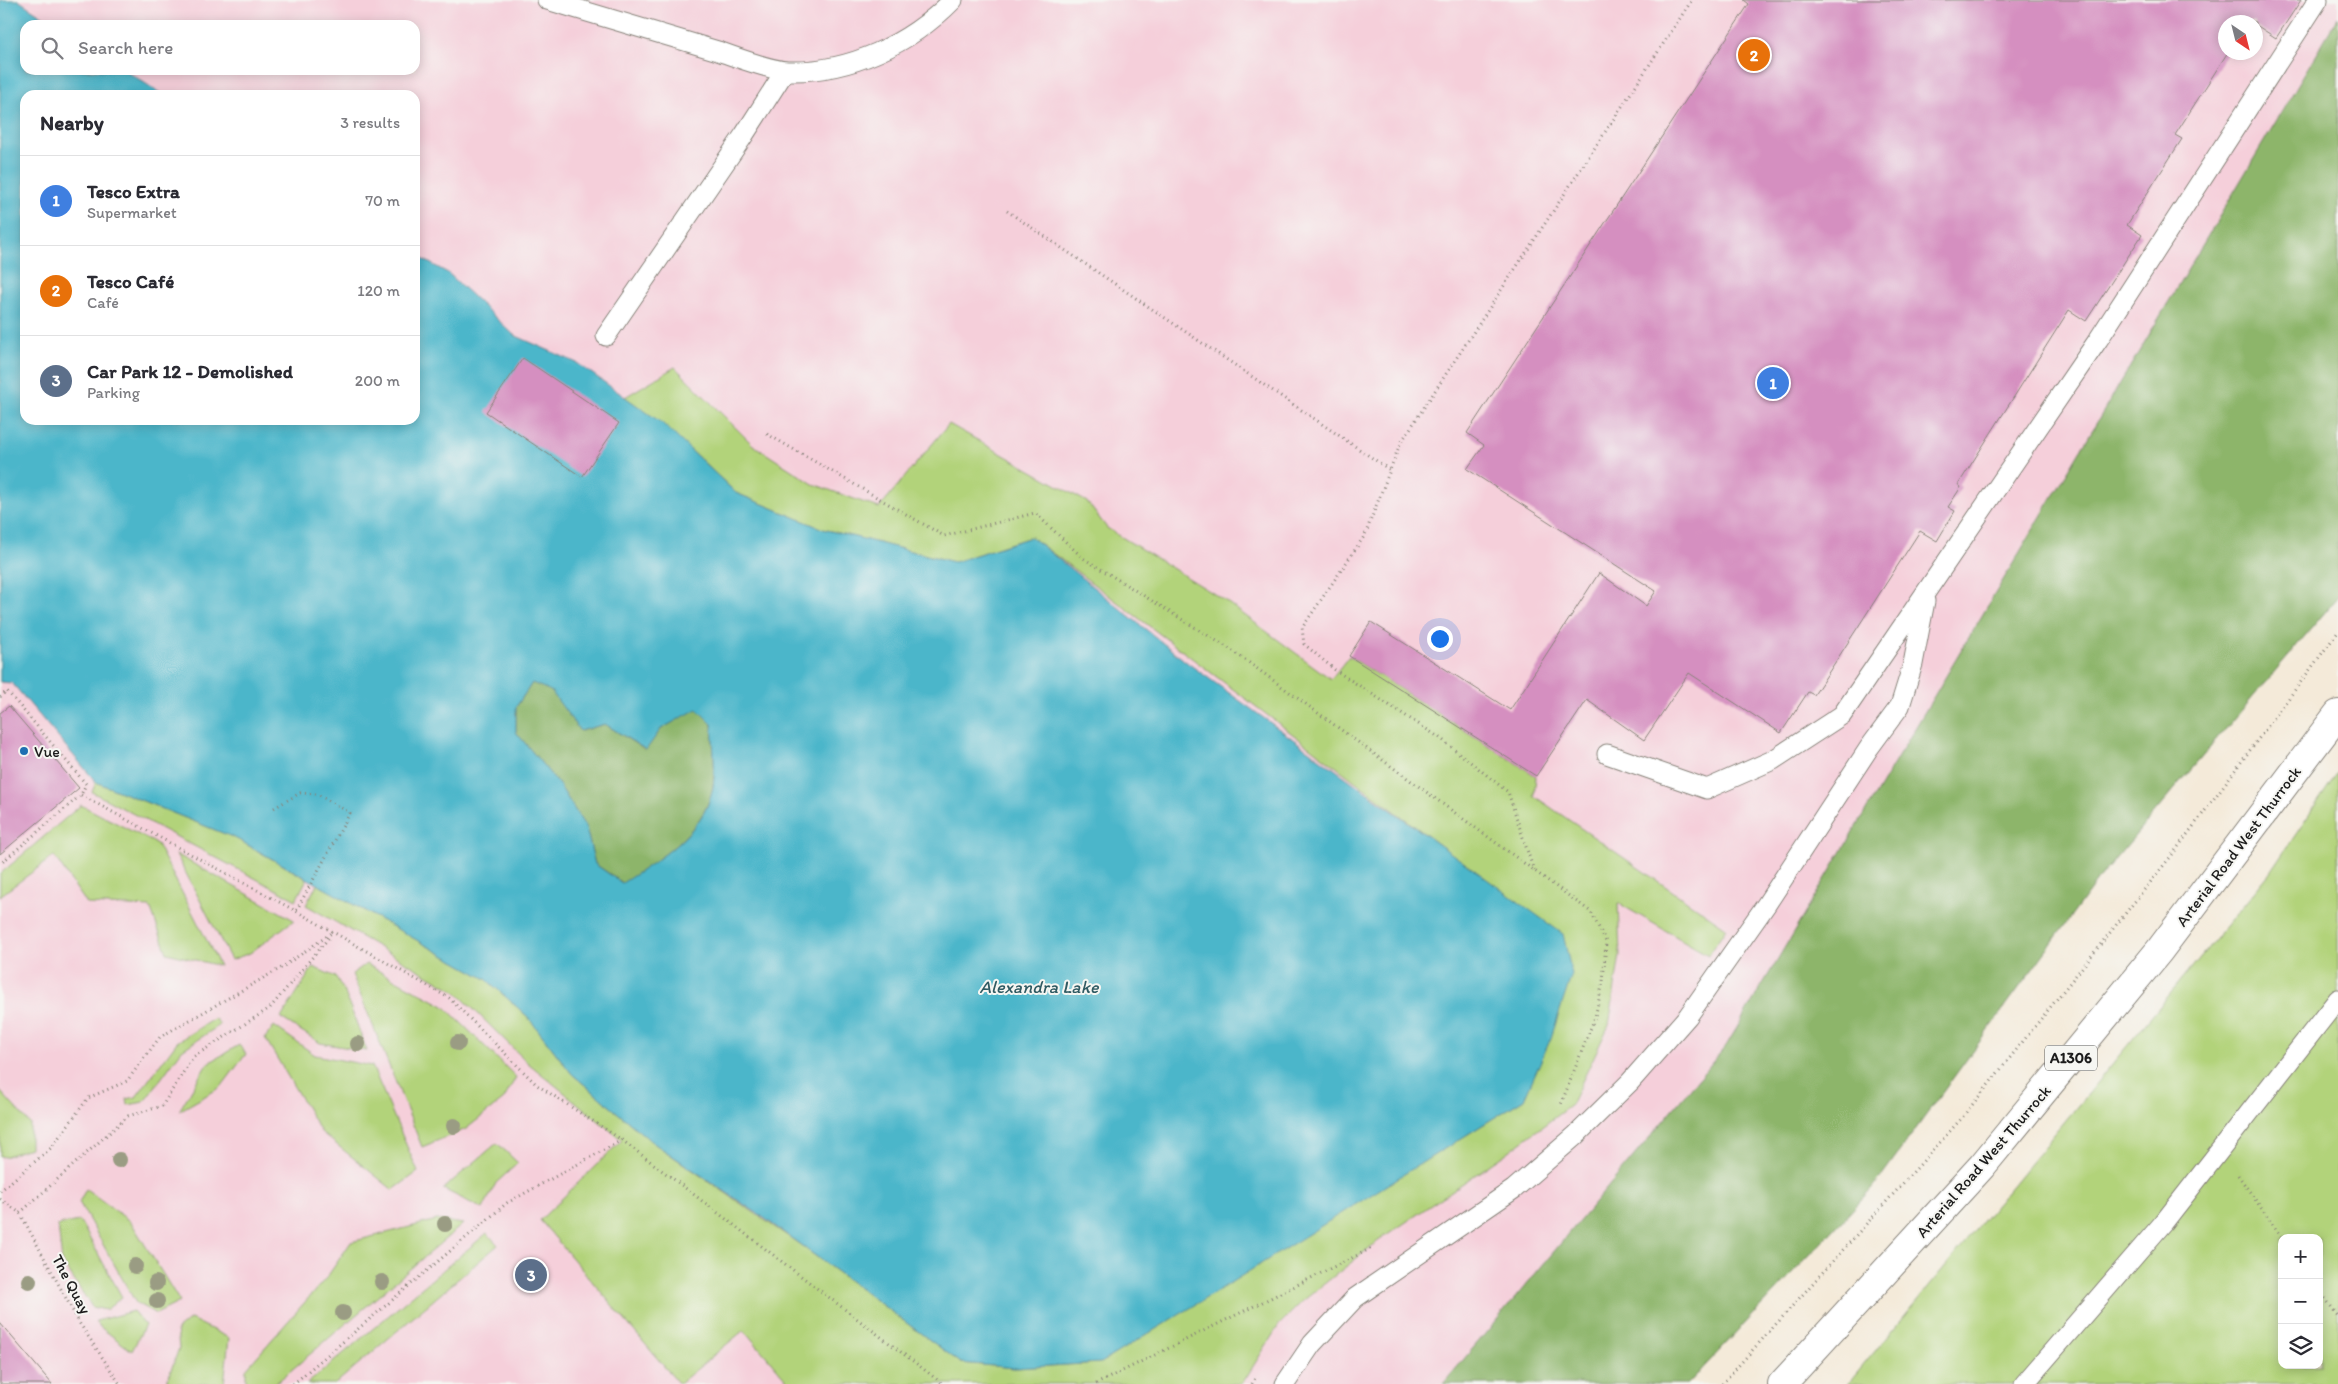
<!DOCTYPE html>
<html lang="en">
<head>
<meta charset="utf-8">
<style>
	body { margin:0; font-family:Itim,sans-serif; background:#f7f7f7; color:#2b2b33 }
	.controls { position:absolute; right:15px; bottom:15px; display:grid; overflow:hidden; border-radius:10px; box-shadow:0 2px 12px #0003 }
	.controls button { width:45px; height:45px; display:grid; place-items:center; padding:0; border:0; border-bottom:1px solid #e1e1e2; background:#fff; color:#2b2b33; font:25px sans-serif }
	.compass { position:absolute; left:2218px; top:15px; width:45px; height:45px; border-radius:50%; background:#fff; box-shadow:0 2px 12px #0003; rotate:145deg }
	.you { position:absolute; left:1439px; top:638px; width:18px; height:18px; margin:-12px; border:4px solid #fff; border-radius:50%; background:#1a73e8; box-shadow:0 0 0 8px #1a73e833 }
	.badge { display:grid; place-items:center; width:32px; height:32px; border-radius:50%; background:#1f6fb2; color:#fff; font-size:16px; font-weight:700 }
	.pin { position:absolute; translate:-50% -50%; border:2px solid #fff; box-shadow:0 1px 5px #0006 }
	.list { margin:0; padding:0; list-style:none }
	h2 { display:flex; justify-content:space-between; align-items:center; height:65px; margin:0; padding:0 20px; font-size:21px }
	h2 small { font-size:16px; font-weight:400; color:#7c7c81 }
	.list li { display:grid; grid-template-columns:32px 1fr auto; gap:15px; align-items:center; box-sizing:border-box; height:90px; padding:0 20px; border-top:1px solid #e1e1e2 }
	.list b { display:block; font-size:19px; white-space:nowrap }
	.list p { margin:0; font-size:16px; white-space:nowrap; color:#7c7c81 }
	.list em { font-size:16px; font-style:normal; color:#7c7c81 }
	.icon { flex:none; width:28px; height:28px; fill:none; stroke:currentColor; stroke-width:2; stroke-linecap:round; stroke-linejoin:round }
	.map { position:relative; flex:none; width:2338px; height:1384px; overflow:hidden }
	.search { position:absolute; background:#fff; box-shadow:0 2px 12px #0003; left:20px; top:20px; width:400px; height:55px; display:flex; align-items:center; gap:12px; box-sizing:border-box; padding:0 18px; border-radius:15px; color:#7c7c81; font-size:19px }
	.panel { position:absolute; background:#fff; box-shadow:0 2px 12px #0003; left:20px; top:90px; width:400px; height:335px; border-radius:15px }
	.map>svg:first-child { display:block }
	.built { fill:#f5cfda; fill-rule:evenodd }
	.green { fill:#b2d37a; stroke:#67784b; fill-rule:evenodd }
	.forest { fill:#8db56a; stroke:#546843 }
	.water { fill:#4cb6ca; stroke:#346973; fill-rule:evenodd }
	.building { fill:#d58fc0 }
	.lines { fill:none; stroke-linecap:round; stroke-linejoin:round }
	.lane-casing { stroke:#88837a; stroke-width:21 }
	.primary-casing { stroke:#88837a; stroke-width:30 }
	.path { stroke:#88837a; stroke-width:3; stroke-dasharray:1 4; stroke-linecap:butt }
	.lane { stroke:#fff; stroke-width:19 }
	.primary { stroke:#fff; stroke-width:28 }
	.tree { fill:#9a9c83 }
	.poi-dot { fill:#1f6fb2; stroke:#f6f6f2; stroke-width:2 }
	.labels { text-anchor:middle; stroke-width:4; stroke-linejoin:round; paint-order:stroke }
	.shield { fill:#f6f6f2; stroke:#5d5d5c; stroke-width:1 }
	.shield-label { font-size:15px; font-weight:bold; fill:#1c1c1c }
	.poi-label { font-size:16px; fill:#1c1c1c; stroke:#f6f6f2; text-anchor:start }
	.street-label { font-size:16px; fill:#1c1c1c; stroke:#f6f6f2 }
	.water-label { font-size:18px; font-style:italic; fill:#2f5a62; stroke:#f6f6f2 }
</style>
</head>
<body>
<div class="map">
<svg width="2338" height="1384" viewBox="0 0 2338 1384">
	<rect width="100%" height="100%" fill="#f6f6f2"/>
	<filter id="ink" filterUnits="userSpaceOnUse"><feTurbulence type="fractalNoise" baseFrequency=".02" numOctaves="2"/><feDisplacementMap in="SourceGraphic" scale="10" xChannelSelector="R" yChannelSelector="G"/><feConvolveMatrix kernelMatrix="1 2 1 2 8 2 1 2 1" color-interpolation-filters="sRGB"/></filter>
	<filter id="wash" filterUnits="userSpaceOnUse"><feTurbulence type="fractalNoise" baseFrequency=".0096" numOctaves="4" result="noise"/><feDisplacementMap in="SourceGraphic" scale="20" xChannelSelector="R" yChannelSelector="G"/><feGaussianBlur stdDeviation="1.12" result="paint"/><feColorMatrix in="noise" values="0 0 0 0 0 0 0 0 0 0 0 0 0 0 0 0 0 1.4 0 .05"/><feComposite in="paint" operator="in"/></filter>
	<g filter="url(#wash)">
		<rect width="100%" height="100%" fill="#f4ead9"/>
		<path class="built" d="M0,0H2338V17L1726,1046L1443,1384H0ZM2226,22H2256V52H2226ZM25,25H415V70H25ZM25,95H415V420H25Z"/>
		<g class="green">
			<path d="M675,367L753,445L813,484L879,508L949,424L1087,502L1107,528L1224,600L1331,679L1349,656L1536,776L1534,796L1726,928L1708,955L1618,903L1620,955L1609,1025L1571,1105L1504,1155L1377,1242L1304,1300L1279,1325L1242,1384H790L744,1330L679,1384L540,1220L622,1140L528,1063L455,991L306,905L317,884L486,979L528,1017L572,1074L652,1142L799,1244L961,1363L1015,1368L1100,1363L1524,1099L1562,934L1445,849L1031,537L954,562L823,529L736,493L694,453L625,397Z"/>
			<path d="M2338,772V1384H1848L2269,874ZM2282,1238H2319V1365H2282Z"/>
			<path d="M96,782L235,838L307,879L296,900L92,792Z"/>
			<path d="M81,805L157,844L220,966L167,953L150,907L87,904L54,856L0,896V874Z"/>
			<path d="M176,854L294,920L250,953L231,960Z"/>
			<path d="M366,964L444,1006L516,1077L504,1099L466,1129L422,1147L352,974Z"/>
			<path d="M313,967L336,977L345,993L367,1051L320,1043L281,1018Z"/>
			<path d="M215,1018L220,1025L182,1050L144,1102L128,1105L127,1099L136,1097L177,1042Z"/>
			<path d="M274,1026L315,1055L372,1066L418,1172L393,1190L321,1132L265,1038Z"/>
			<path d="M239,1045L246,1054L221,1087L179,1111L207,1064Z"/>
			<path d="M0,1091L30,1124V1148L4,1157L0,1156Z"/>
			<path d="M497,1143L518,1163L496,1183L483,1209L443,1189Z"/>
			<path d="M86,1189L131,1222L180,1302L156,1314L136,1303L79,1202Z"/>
			<path d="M437,1220L463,1224L275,1384H246V1369L327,1277L351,1242Z"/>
			<path d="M80,1221L122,1297L106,1310L92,1307L62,1262L58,1225Z"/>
			<path d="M487,1233L498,1245L335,1384H307Z"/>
			<path d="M133,1311L145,1325L132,1351L100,1327L96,1321Z"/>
			<path d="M191,1319L229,1338L224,1384H166L179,1348L177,1329Z"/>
		</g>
		<g class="forest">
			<path d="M2338,17V597L2100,877L1872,1189L1688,1384H1443L1726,1046Z"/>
			<path d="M532,683L551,690L580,731L605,724L645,750L661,729L697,708L712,724C713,742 715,760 714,778C711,828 661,858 623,883L595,864L586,828L560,786L516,732V707Z"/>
		</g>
		<path class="water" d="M0,0H18L56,25H25V70H125L163,95H25V420H415V255L448,273L514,335L577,363L662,423L736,493L823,529L954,562L1031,537L1189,664L1563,934L1572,974L1551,1038L1524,1099L1192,1307L1100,1363L1015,1368L961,1363L764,1218L652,1142L572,1074L528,1017L486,979L235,838L96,782L12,683L0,682ZM532,683L551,691L580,731L605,724L646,750L661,729L697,709L712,724C713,742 715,760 714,778C711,829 661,858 622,883L595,864L586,828L560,786L516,732V707Z"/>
		<g id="blocks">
			<g class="building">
				<path d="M1744,0H2301L2276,38L2256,25V22L2248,21L2247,22H2226V52H2228L2175,135L2182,139L2127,225L2142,235L2086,321L2069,310L1958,485L1961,487L1948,507L1955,511L1937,541L1920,531L1814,695L1808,692L1781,733L1689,673L1644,740L1587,700L1536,776L1349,656L1371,622L1510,710L1599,573L1646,606L1656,591L1467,469L1484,445L1467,433L1749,4Z"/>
				<path d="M523,358L619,423L582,477L486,412Z"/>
				<path d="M9,706L79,788L0,854V713Z"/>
				<path d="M0,1323L52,1384H0Z"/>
			</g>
		</g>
	</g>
	<g filter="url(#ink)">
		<use href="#blocks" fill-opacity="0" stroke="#88837a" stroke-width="1"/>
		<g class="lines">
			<defs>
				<g id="lane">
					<path d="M547,0C604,17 661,34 718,51C736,57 769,70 787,71C849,73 910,44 953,0"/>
					<path d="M606,336L744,135L785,71"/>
					<path d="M1607,754L1707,789L1773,760L1842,715L2098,340L2318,0"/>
					<path d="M1285,1384L1312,1344L1355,1298L1514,1189L1575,1136L1630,1082L1688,1016L1766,905L1869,748L1900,706L1913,664L1925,601"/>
					<path d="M2024,1384L2164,1222L2338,999"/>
				</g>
				<path id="primary" d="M1782,1384L1982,1166L2159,951L2338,714"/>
			</defs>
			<use href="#lane" class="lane-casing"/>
			<use href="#primary" class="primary-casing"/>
			<g class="path">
				<path d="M1007,211L1390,470"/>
				<path d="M767,434L944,536L1035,513L1083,558L1233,651L1591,912L1606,942L1603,982L1595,1017L1560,1107"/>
				<path d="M0,697L7,691L86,784L81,795L0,864"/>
				<path d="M81,795L296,911L449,998L537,1085L622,1140L943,1384"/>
				<path d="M274,808L300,793L317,794L350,813L296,911"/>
				<path d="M1534,871L1508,792L1440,738L1335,670L1304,644L1302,628L1365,535L1400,444L1692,0"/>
				<path d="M2238,1175L2282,1238"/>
				<path d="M0,1191L51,1148L88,1098L127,1081L160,1037L281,968L333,932"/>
				<path d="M0,1199L20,1213L80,1324L120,1384"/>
				<path d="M20,1213L128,1116L162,1106L193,1057L270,1008L331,935"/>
				<path d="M2319,1290L2338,1316"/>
				<path d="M293,1384L507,1203L622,1140"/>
				<path d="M1096,1384L1374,1247"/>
				<path d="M1252,1384L1256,1376"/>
				<path d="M1722,1384L1961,1119L2172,855L2338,632"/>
			</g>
			<use href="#lane" class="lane"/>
			<use href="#primary" class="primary"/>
		</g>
		<g class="tree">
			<circle cx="458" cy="1043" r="8"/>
			<circle cx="358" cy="1044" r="8"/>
			<circle cx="454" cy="1126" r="8"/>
			<circle cx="119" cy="1160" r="8"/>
			<circle cx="445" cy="1224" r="8"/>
			<circle cx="135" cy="1266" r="8"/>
			<circle cx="29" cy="1281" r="8"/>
			<circle cx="382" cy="1282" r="8"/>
			<circle cx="156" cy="1283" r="8"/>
			<circle cx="157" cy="1301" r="8"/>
			<circle cx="343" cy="1313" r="8"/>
		</g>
	</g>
	<circle class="poi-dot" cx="24" cy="751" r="5"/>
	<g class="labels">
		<rect class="shield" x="2045" y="1045.5" width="52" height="25" rx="4"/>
		<g class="shield-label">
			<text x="2071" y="1063">A1306</text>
		</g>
		<g class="poi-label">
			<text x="34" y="757">Vue</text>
		</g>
		<g class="street-label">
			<text transform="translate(2238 846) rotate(-53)" y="6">Arterial Road West Thurrock</text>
			<text transform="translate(1983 1161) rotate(-49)" y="6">Arterial Road West Thurrock</text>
			<text transform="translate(72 1284) rotate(62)" y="6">The Quay</text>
		</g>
		<g class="water-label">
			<text x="1039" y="993">Alexandra Lake</text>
		</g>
	</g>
</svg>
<div class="controls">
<button>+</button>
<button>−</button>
<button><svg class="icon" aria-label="layers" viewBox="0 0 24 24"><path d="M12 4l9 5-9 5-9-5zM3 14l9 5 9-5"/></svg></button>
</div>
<svg class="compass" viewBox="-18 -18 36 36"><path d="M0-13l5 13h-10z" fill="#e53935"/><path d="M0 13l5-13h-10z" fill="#7c7c81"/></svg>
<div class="you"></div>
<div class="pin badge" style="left:1773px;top:383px;background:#3f7fe0">1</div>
<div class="pin badge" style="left:1754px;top:55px;background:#e8710a">2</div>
<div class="pin badge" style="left:531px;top:1275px;background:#5c6f8a">3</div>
<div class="search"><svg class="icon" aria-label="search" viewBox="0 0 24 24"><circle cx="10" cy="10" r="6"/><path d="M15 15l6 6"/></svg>Search here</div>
<section class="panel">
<h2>Nearby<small>3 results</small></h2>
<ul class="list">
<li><span class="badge" style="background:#3f7fe0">1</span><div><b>Tesco Extra</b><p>Supermarket</p></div><em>70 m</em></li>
<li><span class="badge" style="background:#e8710a">2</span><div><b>Tesco Café</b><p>Café</p></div><em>120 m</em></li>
<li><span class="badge" style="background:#5c6f8a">3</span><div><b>Car Park 12 - Demolished</b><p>Parking</p></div><em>200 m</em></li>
</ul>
</section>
</div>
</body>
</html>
